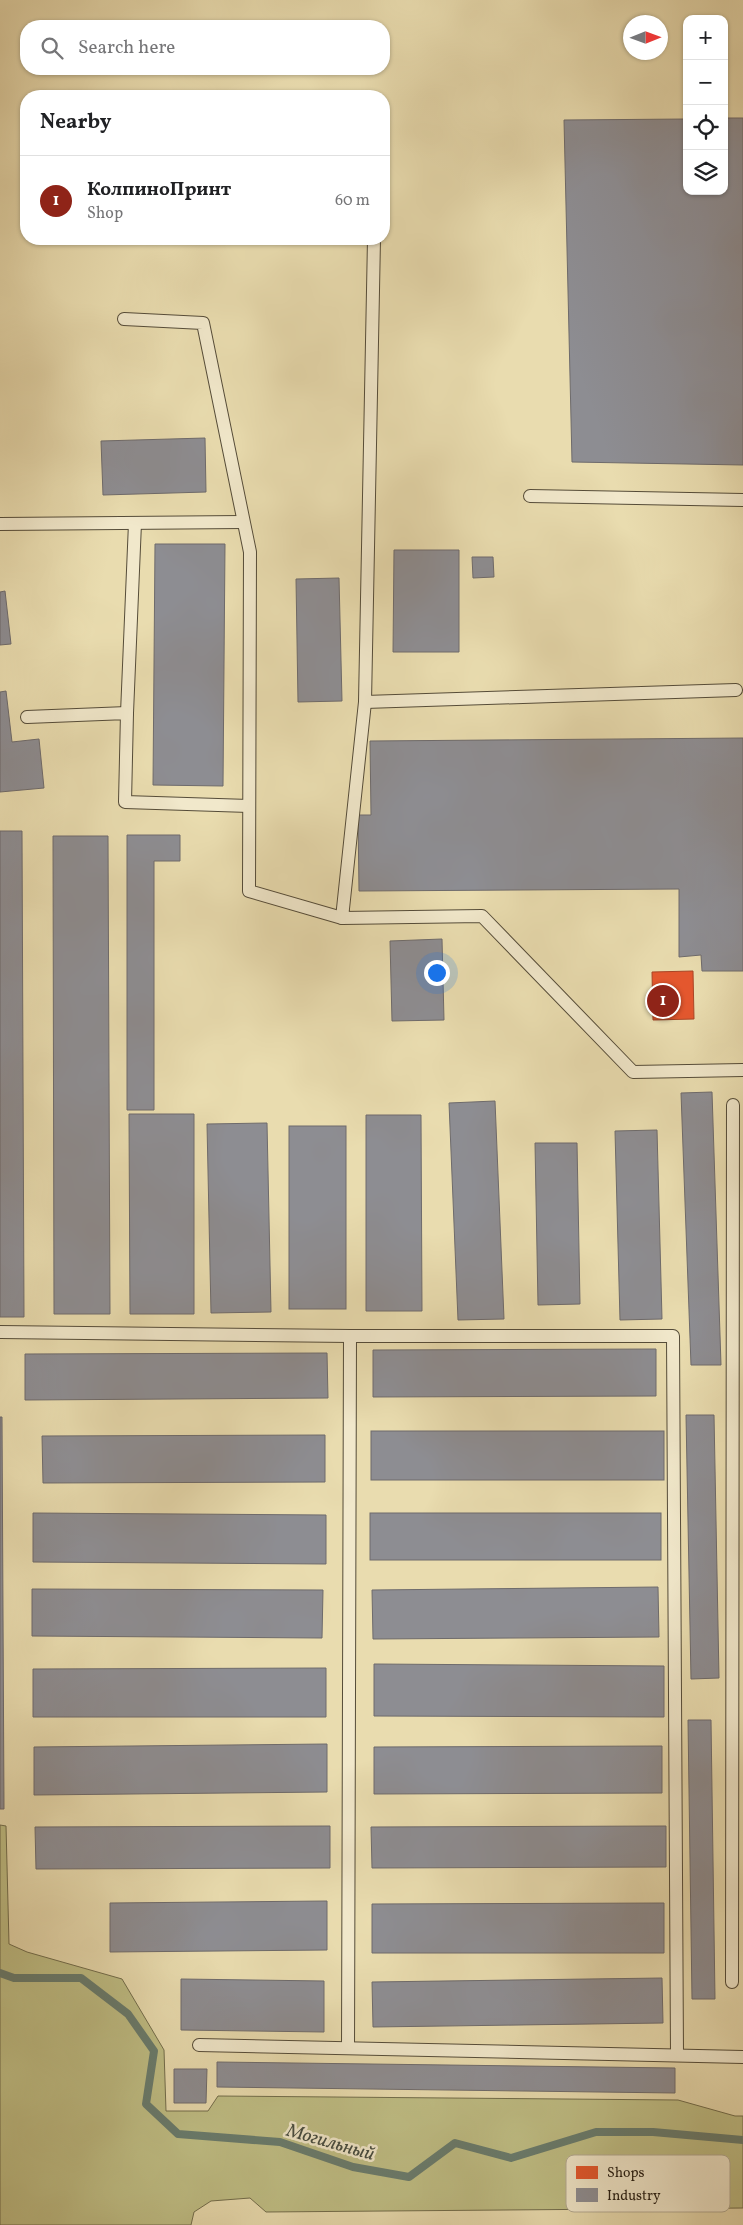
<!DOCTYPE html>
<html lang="en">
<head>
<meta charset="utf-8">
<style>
	body { margin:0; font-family:Vollkorn,serif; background:#f6f6f6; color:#202124 }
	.controls { position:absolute; right:15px; top:15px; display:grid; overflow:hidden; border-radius:10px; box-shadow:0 1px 4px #0004 }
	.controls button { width:45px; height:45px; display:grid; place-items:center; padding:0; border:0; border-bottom:1px solid #e0e0e0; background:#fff; color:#202124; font:25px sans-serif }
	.compass { position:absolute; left:623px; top:15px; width:45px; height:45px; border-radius:50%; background:#fff; box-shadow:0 1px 4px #0004; rotate:89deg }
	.you { position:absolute; left:436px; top:972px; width:18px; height:18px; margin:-12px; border:4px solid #fff; border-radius:50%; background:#1a73e8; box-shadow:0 0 0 8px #1a73e833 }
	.badge { display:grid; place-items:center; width:32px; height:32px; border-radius:50%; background:#8f2418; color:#fff; font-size:16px; font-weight:700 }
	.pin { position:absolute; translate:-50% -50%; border:2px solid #fff; box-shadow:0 1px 5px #0006 }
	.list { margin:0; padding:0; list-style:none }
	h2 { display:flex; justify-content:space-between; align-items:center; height:65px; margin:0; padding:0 20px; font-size:21px }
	h2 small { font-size:16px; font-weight:400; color:#757577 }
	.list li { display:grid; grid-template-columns:32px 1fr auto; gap:15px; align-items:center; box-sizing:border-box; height:90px; padding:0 20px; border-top:1px solid #e0e0e0 }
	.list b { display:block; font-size:19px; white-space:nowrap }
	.list p { margin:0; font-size:16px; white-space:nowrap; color:#757577 }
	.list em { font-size:16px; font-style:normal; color:#757577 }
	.icon { flex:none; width:28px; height:28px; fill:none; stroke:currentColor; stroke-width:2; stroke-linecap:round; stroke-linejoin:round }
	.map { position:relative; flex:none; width:743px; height:2225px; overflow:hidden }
	.search { position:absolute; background:#fff; box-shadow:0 1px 4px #0004; left:20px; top:20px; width:370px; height:55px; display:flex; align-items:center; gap:12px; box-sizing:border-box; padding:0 18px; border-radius:20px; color:#757577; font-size:19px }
	.panel { position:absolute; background:#fff; box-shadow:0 1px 4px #0004; left:20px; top:90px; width:370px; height:155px; border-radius:20px }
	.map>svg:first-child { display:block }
	.green { fill:#bfbe85; stroke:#726d4c }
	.shops { fill:#e4572e; stroke:#aa4526 }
	.industry { fill:#8d8d92; stroke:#6e6b6c }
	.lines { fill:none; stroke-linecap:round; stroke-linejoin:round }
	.stream { stroke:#697c6e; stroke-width:8 }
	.lane-casing { stroke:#554c39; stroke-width:14 }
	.lane { stroke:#f1e8cb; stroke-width:12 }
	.labels { text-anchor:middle; stroke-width:5; stroke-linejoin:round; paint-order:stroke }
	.water-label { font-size:19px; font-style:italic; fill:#464c40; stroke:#f1e8cb }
	.key { fill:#f1e8cb; stroke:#b4ab94; stroke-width:1 }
	.key-label { font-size:14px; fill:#241c12 }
</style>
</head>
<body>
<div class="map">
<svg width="743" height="2225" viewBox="0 0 743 2225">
	<rect width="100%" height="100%" fill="#e9dcaf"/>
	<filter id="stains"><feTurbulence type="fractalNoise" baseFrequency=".004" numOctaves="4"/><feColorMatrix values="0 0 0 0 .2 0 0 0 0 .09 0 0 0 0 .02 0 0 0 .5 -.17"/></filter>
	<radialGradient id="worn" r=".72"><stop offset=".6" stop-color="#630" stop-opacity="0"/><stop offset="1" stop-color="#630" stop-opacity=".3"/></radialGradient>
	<path class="green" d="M0,1825L6,1826L9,1944L27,1952L122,1979L164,2050L166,2111H208L218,2096L678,2100L735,2116H743V2208L266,2212L250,2198L211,2201L194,2212L191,2225H0Z"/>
	<path class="shops" d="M693,971L694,1019L653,1020L652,972Z"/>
	<g class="industry">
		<path d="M724,118H743V465L572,462L564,120L687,119V191H724Z"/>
		<path d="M205,438L206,492L103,495L101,441Z"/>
		<path d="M155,544H225L223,786L153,785Z"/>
		<path d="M394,550H459V652H393Z"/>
		<path d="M472,557H493L494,577L473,578Z"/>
		<path d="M339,578L342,701L298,702L296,579Z"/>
		<path d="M5,591L11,644L0,645V592Z"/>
		<path d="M6,691L12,742L39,739L44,788L0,792V692Z"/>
		<path d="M743,738V971H702L701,955L679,957V889L359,891L358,815H371L370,741Z"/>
		<path d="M0,831H22L24,1317H0Z"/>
		<path d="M127,835H180V861H154V1110H127Z"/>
		<path d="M53,836H108L110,1314H54Z"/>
		<path d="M442,939L444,1020L392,1021L390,941Z"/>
		<path d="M712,1092L721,1365H691L681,1093Z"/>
		<path d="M495,1101L504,1319L458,1320L449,1103Z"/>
		<path d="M129,1114H194V1314H130Z"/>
		<path d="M366,1115H421L422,1311H366Z"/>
		<path d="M267,1123L271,1312L211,1313L207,1124Z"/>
		<rect x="289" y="1126" width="57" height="183"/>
		<path d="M657,1130L662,1319L620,1320L615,1131Z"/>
		<path d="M535,1143H577L580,1304L538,1305Z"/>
		<path d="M656,1349V1396L373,1397V1350Z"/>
		<path d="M327,1353L328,1398L25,1400V1354Z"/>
		<path d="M686,1415H714L719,1678L691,1679Z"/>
		<path d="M0,1417H2L4,1809H0Z"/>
		<rect x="371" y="1431" width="293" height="49"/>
		<path d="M325,1435V1482L43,1483L42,1436Z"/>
		<path d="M33,1513L326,1515V1564L33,1562Z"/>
		<rect x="370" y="1513" width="291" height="47"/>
		<path d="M658,1587L659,1637L373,1639L372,1590Z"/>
		<path d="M32,1589L323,1590L322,1638L32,1636Z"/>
		<path d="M374,1664L664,1666V1717L374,1716Z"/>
		<path d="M326,1668V1717H33V1669Z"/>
		<path d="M688,1720H711L715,1999H692Z"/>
		<path d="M327,1744V1792L34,1795V1747Z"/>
		<path d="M662,1746V1793L374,1794V1747Z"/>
		<path d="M330,1826V1868L36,1869L35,1827Z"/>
		<path d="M666,1826V1867L372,1868L371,1827Z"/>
		<path d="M327,1901V1950L110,1952V1903Z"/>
		<path d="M664,1903V1953H372V1904Z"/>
		<path d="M662,1978L663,2023L373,2027L372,1982Z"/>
		<path d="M181,1979L324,1981V2032L181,2030Z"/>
		<path d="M217,2062L675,2068V2093L217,2087Z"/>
		<path d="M174,2069H207L206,2103H174Z"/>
	</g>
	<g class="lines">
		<path class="stream" d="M0,1973L14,1978H81L128,2014L154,2051L146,2104L178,2134L280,2142L353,2167L409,2177L455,2143L511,2158L596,2132H653L743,2140"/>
		<defs>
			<g id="lane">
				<path d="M374,239L365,702L342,918L482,916L633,1072L743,1070"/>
				<path d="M124,319L203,323L250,552L249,891L342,918"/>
				<path d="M530,496L743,500"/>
				<path d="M0,524L243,522"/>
				<path d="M365,702L736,690"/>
				<path d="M127,713L135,523"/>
				<path d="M27,717L127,713L125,802L249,806"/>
				<path d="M0,1332L350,1336H673L677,2055"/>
				<path d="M732,1982L733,1105"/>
				<path d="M199,2045L743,2057"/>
				<path d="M348,2048L350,1336"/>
			</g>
		</defs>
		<use href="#lane" class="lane-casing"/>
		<use href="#lane" class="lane"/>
	</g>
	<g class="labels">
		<g class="water-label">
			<text transform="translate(331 2141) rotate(16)" y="7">Могильный</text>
		</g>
	</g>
	<rect x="566" y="2155" width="164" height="57" rx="8" class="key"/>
	<rect x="576" y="2166" width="22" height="13" fill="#e4572e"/>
	<rect x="576" y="2188" width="22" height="14" fill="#8d8d92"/>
	<g class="key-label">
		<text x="607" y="2177">Shops</text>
		<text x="607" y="2200">Industry</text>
	</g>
	<rect width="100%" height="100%" filter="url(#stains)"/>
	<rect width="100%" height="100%" fill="url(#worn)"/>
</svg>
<div class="controls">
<button>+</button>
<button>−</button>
<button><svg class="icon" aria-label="locate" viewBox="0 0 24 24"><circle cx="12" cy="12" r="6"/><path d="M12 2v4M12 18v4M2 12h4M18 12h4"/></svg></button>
<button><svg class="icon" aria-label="layers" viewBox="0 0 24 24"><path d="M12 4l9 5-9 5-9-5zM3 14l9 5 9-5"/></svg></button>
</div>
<svg class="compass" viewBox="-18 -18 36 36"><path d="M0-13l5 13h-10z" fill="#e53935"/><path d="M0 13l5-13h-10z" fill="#757577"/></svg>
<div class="you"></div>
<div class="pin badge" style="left:663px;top:1001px">1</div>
<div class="search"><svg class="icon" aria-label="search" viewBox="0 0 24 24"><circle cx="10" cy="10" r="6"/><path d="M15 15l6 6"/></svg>Search here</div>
<section class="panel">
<h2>Nearby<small></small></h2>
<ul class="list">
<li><span class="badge">1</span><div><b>КолпиноПринт</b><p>Shop</p></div><em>60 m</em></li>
</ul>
</section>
</div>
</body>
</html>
